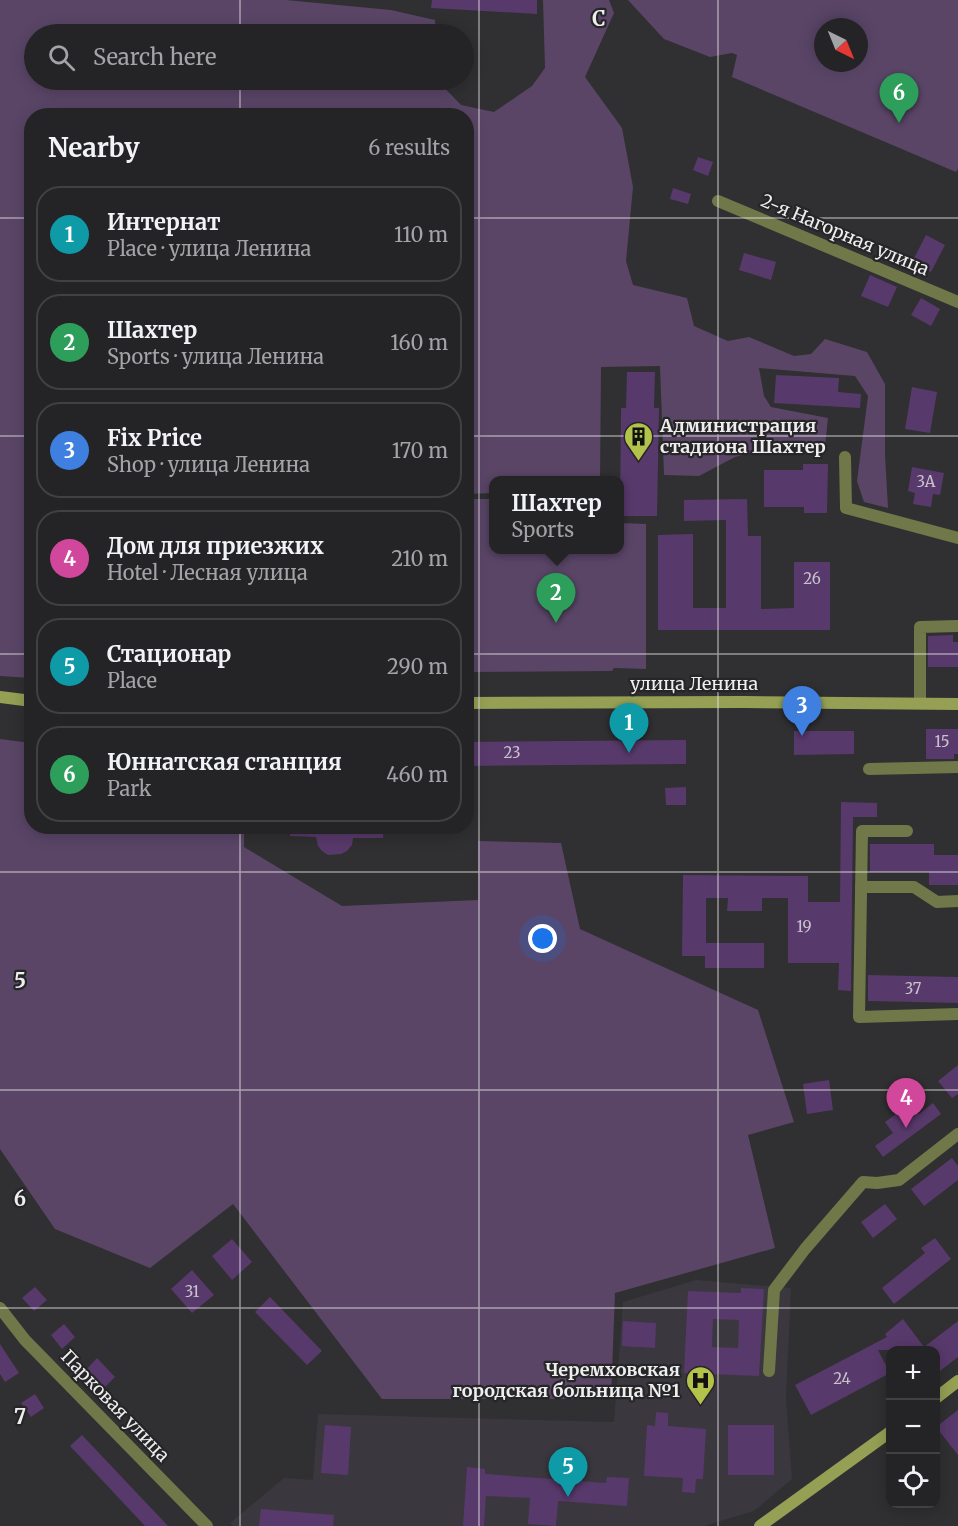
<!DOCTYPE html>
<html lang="en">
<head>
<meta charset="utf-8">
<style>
	body { margin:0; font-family:Merriweather,serif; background:#2c2b2d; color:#f1f3f6 }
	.controls { position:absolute; right:18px; bottom:18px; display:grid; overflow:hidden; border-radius:12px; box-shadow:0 3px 15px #0003 }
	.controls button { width:54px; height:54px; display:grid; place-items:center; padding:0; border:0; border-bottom:2px solid #414042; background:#242325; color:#f1f3f6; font:30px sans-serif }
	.compass { position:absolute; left:814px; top:18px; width:54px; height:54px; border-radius:50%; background:#242325; box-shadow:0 3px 15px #0003; rotate:137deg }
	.you { position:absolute; left:543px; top:939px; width:21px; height:21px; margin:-15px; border:4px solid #fff; border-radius:50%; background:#1a73e8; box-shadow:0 0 0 9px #1a73e833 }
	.badge { display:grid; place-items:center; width:39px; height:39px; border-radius:50%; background:#1a73e8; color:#fff; font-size:20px; font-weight:700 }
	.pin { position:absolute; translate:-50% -50px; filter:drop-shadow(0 2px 3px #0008) }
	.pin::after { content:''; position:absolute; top:32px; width:21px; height:18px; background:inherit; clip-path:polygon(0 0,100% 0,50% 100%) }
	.popup { position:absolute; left:489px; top:476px; width:135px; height:78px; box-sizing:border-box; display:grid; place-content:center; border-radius:12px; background:#242325; filter:drop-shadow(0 2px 4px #0005); font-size:20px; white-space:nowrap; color:#a3a4a7 }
	.popup b { font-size:22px; color:#f1f3f6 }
	.popup::after { content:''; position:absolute; left:50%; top:100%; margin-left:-12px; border:12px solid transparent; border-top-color:#242325 }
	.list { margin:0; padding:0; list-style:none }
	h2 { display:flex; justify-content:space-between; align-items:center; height:78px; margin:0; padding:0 24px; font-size:26px }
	h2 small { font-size:20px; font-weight:400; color:#a3a4a7 }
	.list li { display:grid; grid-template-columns:39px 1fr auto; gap:18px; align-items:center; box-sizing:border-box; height:96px; margin:0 12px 12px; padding:0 12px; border:2px solid #414042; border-radius:24px }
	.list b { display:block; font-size:22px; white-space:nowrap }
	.list p { margin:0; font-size:20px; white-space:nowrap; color:#a3a4a7 }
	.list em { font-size:20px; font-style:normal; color:#a3a4a7 }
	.icon { flex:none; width:33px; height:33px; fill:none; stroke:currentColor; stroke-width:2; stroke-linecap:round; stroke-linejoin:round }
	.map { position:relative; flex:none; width:958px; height:1526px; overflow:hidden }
	.search { position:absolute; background:#242325; box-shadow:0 3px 15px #0003; left:24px; top:24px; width:450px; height:66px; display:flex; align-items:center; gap:15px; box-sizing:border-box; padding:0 21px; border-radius:33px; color:#a3a4a7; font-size:22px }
	.panel { position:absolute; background:#242325; box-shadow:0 3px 15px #0003; left:24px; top:108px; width:450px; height:726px; border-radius:24px }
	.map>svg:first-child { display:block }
	.built { fill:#3b373e }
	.green { fill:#5a4567; fill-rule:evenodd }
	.building { fill:#58396b; fill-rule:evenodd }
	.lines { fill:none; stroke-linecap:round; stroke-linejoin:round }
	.street { stroke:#707849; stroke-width:12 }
	.secondary { stroke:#95a054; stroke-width:12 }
	.grid { fill:none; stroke:#efeeef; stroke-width:1.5; stroke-opacity:0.55 }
	.labels { text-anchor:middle; stroke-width:4.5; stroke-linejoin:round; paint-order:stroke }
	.number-label { font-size:15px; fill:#c9c1ce }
	.street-label { font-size:18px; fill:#efeeef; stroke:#262527 }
	.poi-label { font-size:18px; font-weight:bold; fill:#efeeef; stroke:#262527; text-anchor:start }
	.grid-label { font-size:20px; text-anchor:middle; font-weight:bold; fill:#efeeef; stroke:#262527; stroke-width:4.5; stroke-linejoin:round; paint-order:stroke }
</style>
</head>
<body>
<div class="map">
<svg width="958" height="1526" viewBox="0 0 958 1526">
	<rect width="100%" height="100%" fill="#302f31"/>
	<path class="built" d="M696,1280L791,1288L786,1398L792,1479L754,1511L704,1526H233L230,1523L284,1478L313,1480L318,1414L614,1422L623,1302Z"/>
	<g class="green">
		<path d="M0,0H286L391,10L435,20L436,34H34V80H437L461,105L494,112L532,86L545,68L543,0H609L614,13L585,77L622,128L633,187L626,261L633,285L687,298L694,326L728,341L749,337L794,356L811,354L825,339L867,352L885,384V455L888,508L864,502L857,481L868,396L855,376L759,368L764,396L771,407L828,418L825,446H775L735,457L699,476L664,475L660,366L601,367L600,480H493V493L467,494L466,116H32L31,678L0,676Z"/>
		<path d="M628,0H958V169L956,172L732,77L737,55L732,53L710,57L664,39ZM823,27H859V63H823Z"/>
		<path d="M467,499H493V550H619V523L646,524V669L614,668L612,671L467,672Z"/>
		<path d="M0,739L31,743L32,826L244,827V847L342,906L478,900V841L561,843L580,929L758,1010L794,1122L748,1135L775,1248L615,1293L611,1399H382L233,1204L150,1268L55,1229L0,1149Z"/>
	</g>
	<g class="building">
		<path d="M432,0H537V14L431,8Z"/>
		<path d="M698,157L713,162L708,176L693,170Z"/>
		<path d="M673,188L691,194L688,204L670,199Z"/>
		<path d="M926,235L945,245L931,272L912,262Z"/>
		<path d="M744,253L776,262L771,280L739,270Z"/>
		<path d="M870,275L897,287L888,307L861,296Z"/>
		<path d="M921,298L940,309L931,326L911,315Z"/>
		<path d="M627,372H655L654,408H659L657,516H620L621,408H626Z"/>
		<path d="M776,375L839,378L838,392L861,394L860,408L774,403Z"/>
		<path d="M912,387L937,392L930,433L905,429Z"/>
		<path d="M803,464H828L827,513H804V507H764V470H803Z"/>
		<path d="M912,467L944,473L940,495L933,494L931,507L913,504L915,493L908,491Z"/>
		<path d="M747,499L748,536H761V609L794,608V562H830V630H658V535L693,534V608H726V520L684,521V500Z"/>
		<path d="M953,635V642H958V667H928V636Z"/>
		<path d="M926,729H958V754H954V759H926Z"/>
		<path d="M794,731H854V754L794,755Z"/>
		<path d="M686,740V764L466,766V742Z"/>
		<path d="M686,787V805H666L665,788Z"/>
		<path d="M841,802L877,803V817H853L851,991L838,990L839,963H788V898H762V911H727L728,898H706V943H764V968H705V956H682L683,875L808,876V902H840Z"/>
		<path d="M290,826H384L383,838H353L352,845L347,851L341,854L328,855L322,851L318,846L316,837L290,836Z"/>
		<path d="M870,844H934V855H958V885H929V872H870Z"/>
		<path d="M868,975L958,977V1003L868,1001Z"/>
		<path d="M958,1065V1094L952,1098L938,1081Z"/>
		<path d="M829,1080L833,1110L807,1114L803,1084Z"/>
		<path d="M911,1103L919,1114L933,1103L941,1114L883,1157L875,1146L893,1133L885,1122Z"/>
		<path d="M952,1158L958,1166V1180L924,1206L911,1189Z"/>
		<path d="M885,1204L897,1219L873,1238L861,1222Z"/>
		<path d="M935,1238L951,1259L894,1304L882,1288L925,1253L921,1248Z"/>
		<path d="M232,1239L252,1262L232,1280L212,1256Z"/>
		<path d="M192,1270L214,1295L192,1313L171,1289Z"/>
		<path d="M35,1287L47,1300L34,1311L22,1298Z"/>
		<path d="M741,1288L764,1289L759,1376L684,1373L688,1291L741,1293ZM713,1319L739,1320L738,1348L712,1347Z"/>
		<path d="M270,1297L322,1351L307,1365L255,1312Z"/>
		<path d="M903,1319L924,1347L958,1321V1357L936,1374V1350H878L890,1373L811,1415L795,1385L887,1337L885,1334Z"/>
		<path d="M623,1321L656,1323L655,1348L622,1346Z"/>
		<path d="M64,1324L75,1337L62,1349L51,1335Z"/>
		<path d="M0,1344L19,1373L5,1382L0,1374Z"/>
		<path d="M97,1358L115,1377L103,1389L85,1371Z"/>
		<path d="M35,1394L44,1408L31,1417L21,1403Z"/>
		<path d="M958,1410V1455L936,1427Z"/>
		<path d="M656,1412L668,1413V1426L706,1429L703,1479H696L695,1493L682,1492L683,1478L644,1476L647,1425L655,1426Z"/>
		<path d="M325,1425L351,1427L348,1475L321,1473Z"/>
		<rect x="728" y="1425" width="46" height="50"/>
		<path d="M82,1435L168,1526H145L70,1446Z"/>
		<path d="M467,1467L485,1469V1474L606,1483L607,1477L629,1478L627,1506L558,1501L556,1526L528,1524L530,1498L486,1496L484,1526H463Z"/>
		<path d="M261,1509L334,1515L333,1526H259Z"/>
	</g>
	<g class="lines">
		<g class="street">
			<path d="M718,201L958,302"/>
			<path d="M845,457L846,508L958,538"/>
			<path d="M920,703V627L958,626"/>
			<path d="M869,769L958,767"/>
			<path d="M907,831H862L859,1017L958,1014"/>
			<path d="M861,887H914L937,902L958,901"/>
			<path d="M0,1308L25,1340L207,1526"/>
			<path d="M769,1371L774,1290L805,1249L863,1182L877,1183L899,1180L958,1134"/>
		</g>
		<g class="secondary">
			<path d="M0,697L32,701"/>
			<path d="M466,703L743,702L958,704"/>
			<path d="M936,1398L958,1381"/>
			<path d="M760,1526L890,1432"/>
		</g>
	</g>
	<path class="grid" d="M240,0V34M479,0V1526M718,0V1526M240,80V116M0,218H32M466,218H958M0,436H32M466,436H958M0,654H32M466,654H958M240,826V1526M0,872H958M0,1090H958M0,1308H958"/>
	<defs>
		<symbol id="building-pin" viewBox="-11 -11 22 30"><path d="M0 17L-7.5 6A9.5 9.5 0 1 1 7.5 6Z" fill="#b3c24b" stroke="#262527"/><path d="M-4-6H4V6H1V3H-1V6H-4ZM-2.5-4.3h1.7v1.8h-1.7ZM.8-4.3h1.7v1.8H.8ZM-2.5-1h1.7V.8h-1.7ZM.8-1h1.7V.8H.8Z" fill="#111"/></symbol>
		<symbol id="hospital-pin" viewBox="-11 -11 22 30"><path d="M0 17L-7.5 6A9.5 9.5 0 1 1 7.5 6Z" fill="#b3c24b" stroke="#262527"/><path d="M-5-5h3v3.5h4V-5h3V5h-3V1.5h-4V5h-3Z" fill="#111"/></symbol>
	</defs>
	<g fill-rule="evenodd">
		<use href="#building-pin" x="622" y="420" width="33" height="45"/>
		<use href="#hospital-pin" x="684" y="1364" width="33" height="45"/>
	</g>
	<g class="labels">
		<g class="number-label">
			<text x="926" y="487">3А</text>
			<text x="812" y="584">26</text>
			<text x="942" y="747">15</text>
			<text x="512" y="758">23</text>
			<text x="804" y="932">19</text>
			<text x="913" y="994">37</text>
			<text x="192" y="1297">31</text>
			<text x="842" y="1384">24</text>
		</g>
		<g class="street-label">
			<text transform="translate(845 235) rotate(23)" y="6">2-я Нагорная улица</text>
			<text x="694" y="690">улица Ленина</text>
			<text transform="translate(115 1406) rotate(46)" y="6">Парковая улица</text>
		</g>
		<g class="poi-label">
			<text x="660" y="432">Администрация<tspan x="660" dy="21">стадиона Шахтер</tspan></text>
			<text x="680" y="1376" text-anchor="end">Черемховская<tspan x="680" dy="21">городская больница №1</tspan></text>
		</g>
	</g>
	<g class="grid-label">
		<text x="599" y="26">C</text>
		<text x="20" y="988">5</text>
		<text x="20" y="1206">6</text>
		<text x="20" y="1424">7</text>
	</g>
</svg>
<div class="controls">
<button>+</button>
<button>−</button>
<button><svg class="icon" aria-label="locate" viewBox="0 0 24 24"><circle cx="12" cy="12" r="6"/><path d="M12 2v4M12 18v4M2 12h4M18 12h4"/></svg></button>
</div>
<svg class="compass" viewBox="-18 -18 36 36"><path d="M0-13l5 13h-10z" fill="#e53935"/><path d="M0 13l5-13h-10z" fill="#a3a4a7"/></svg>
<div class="you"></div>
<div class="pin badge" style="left:629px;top:753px;background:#0f9aa8">1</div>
<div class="pin badge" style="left:556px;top:623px;background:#2e9e5b">2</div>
<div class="popup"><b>Шахтер</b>Sports</div>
<div class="pin badge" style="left:802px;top:736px;background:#3f7fe0">3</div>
<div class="pin badge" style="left:906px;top:1128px;background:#d1479c">4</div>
<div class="pin badge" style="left:568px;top:1497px;background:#0f9aa8">5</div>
<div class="pin badge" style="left:899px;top:123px;background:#2e9e5b">6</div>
<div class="search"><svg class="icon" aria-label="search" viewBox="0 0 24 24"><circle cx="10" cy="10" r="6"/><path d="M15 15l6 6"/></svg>Search here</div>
<section class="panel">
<h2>Nearby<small>6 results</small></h2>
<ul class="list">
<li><span class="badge" style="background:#0f9aa8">1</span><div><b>Интернат</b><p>Place · улица Ленина</p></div><em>110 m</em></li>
<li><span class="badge" style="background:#2e9e5b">2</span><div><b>Шахтер</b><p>Sports · улица Ленина</p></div><em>160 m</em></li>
<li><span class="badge" style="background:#3f7fe0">3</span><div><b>Fix Price</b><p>Shop · улица Ленина</p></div><em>170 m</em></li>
<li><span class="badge" style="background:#d1479c">4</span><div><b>Дом для приезжих</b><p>Hotel · Лесная улица</p></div><em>210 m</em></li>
<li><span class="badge" style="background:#0f9aa8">5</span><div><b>Стационар</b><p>Place</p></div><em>290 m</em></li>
<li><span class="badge" style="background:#2e9e5b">6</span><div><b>Юннатская станция</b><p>Park</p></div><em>460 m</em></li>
</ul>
</section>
</div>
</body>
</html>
